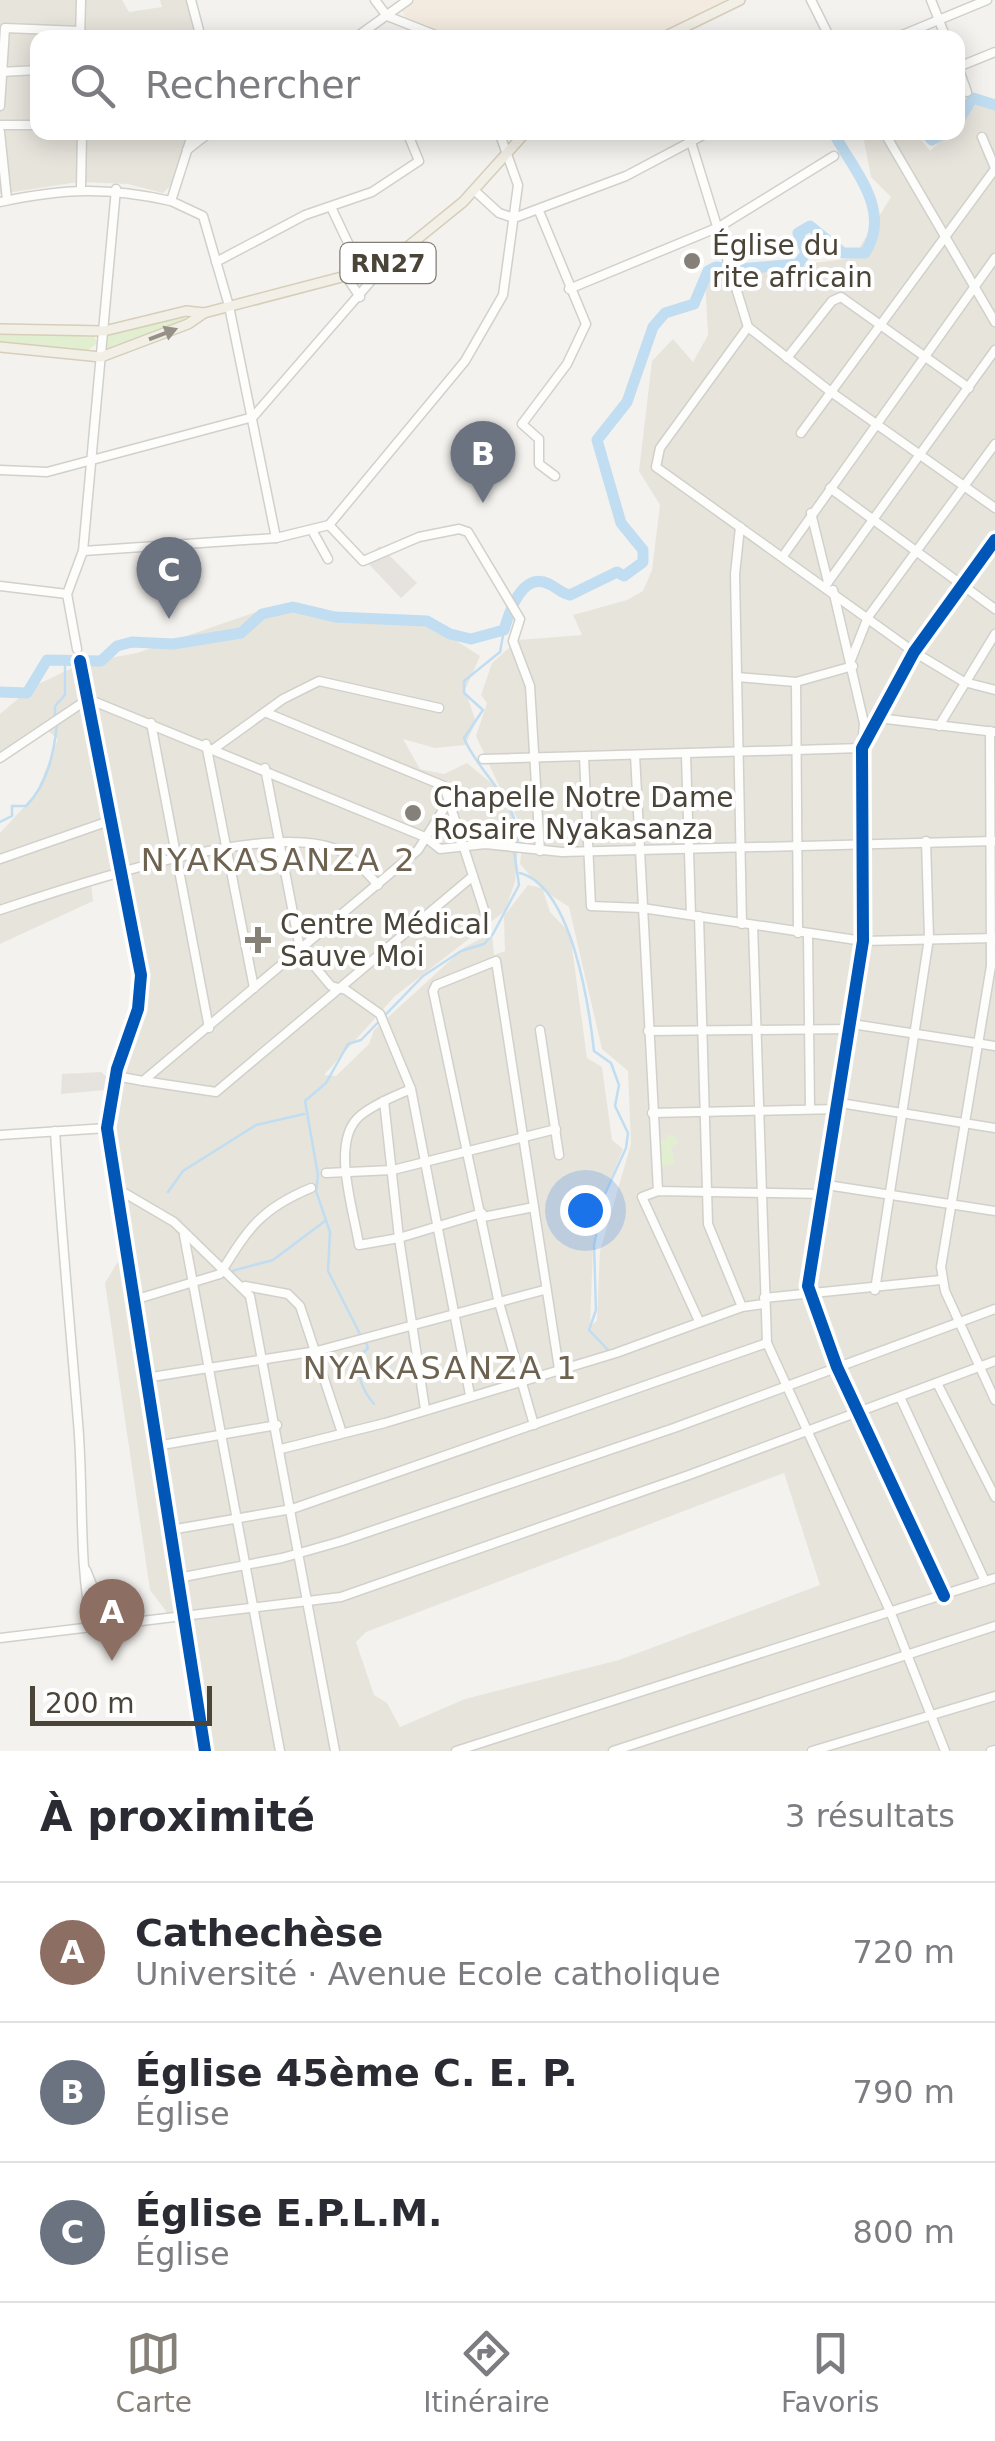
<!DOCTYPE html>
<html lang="fr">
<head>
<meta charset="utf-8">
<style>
	body { margin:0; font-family:"DejaVu Sans",sans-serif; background:#f7f7f7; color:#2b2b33 }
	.scale { position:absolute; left:30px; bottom:25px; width:182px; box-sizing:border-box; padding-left:10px; border:5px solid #4b4439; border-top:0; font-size:28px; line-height:35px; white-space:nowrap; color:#4b4439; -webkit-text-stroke:8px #fff; paint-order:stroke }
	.you { position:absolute; left:585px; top:1210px; width:35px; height:35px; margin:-25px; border:8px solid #fff; border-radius:50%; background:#1a73e8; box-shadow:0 0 0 15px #1a73e833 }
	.badge { display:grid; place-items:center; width:65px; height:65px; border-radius:50%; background:#868178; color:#fff; font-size:32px; font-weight:700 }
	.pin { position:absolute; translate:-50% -82px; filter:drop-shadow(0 2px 5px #0008) }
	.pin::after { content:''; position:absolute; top:52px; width:35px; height:30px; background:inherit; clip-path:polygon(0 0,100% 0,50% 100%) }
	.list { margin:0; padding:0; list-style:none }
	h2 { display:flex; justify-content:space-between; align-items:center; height:130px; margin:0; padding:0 40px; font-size:42px }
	h2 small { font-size:32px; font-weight:400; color:#7c7c81 }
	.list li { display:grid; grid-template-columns:65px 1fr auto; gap:30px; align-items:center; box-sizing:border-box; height:140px; padding:0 40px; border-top:2px solid #e1e1e2 }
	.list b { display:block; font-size:38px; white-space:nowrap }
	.list p { margin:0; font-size:32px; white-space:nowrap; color:#7c7c81 }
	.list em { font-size:32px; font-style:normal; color:#7c7c81 }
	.icon { flex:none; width:55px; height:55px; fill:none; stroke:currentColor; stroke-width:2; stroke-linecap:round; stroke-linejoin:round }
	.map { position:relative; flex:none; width:995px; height:1751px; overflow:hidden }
	.search { position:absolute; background:#fff; box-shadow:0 5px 25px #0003; left:30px; right:30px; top:30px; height:110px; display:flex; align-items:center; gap:25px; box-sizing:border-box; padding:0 35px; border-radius:20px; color:#7c7c81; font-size:38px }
	.sheet { height:550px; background:#fff }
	nav { display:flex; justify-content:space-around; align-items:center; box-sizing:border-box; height:140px; border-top:2px solid #e1e1e2; background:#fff; font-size:28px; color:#7c7c81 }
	nav a { display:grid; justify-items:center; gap:5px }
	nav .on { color:#868178 }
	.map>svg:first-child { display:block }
	.residential { fill:#e7e4dc; fill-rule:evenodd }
	.commercial { fill:#f3ebdf }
	.industrial { fill:#e6e2de }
	.green { fill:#e1eecf }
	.parking { fill:#e6e3df }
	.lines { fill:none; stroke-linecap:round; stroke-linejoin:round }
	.stream { stroke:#c0ddf1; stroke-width:2.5 }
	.river { stroke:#c0ddf1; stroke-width:11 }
	.minor-casing { stroke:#d2d0cb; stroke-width:11 }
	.major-casing { stroke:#d6cebb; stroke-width:12 }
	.minor { stroke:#fdfdfc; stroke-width:8 }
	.major { stroke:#f2efe6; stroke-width:9 }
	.cycleway-casing { stroke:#fff; stroke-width:19 }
	.cycleway { stroke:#0057b8; stroke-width:12 }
	.oneway { fill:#969187 }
	.poi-dot { fill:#868178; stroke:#fff; stroke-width:4 }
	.labels { text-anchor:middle; stroke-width:8; stroke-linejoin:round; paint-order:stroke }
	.shield { fill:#fff; stroke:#817c74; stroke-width:2.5 }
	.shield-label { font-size:25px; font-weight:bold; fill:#4b4439 }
	.poi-label { font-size:28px; fill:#4b4439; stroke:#fff; text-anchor:start }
	.quarter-label { font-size:32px; letter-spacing:2.5px; fill:#6e6250; stroke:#fff }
</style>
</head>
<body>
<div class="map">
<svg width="995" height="1751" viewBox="0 0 995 1751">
	<rect width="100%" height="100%" fill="#f4f2ee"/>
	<g class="residential">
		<path d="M0,0H122L129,12L162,7L160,0H189L199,37L38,38V132L191,133L173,183L163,193L128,184L78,182L0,194Z"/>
		<path d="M995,99V1751H197L178,1627L150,1590L105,1283L119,1260L103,1140L137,993L124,871L91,884L93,901L0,944V833L36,794L58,739L44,728L0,760V714L32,687L83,663L137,653L265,609L341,618L417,616L480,656L465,690L476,722L465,745L435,748L403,739L420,769L444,774L467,763L502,792L476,736L487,703L481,695L492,663L518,640L582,635L573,615L627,600L643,591L652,570L660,505L639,471L652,361L673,339L693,362L708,335L705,277L853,258L891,197L871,177L864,141L868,133H916L930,151L949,133L958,132V124L977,104ZM507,799L524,831L520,864L541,888L528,885L504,916L505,951L494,955L492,933L465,947L374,1030L369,1044L336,1076L324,1075L395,996L505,911L515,882L519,834ZM543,890L569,907L602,1049L628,1071L631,1144L600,1251L597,1321L590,1326L593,1246L600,1204L623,1149L612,1140L602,1067L587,1058L570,933L550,912ZM784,1473L820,1585L619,1660L465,1699L400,1727L387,1703L374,1695L356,1642L366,1632Z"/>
	</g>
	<path class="commercial" d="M411,0H726L652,38L445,37L409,24L399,5Z"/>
	<path class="industrial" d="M380,546L417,583L401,598L364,559Z"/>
	<g class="green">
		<path d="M184,314L185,320L109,349L105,346L109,332Z"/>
		<path d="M0,333L93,334L97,343L87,351L0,341Z"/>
		<path d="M668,1135H675L678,1143L671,1147L675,1164L659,1167L656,1139L666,1140Z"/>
	</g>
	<path class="parking" d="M101,1072L107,1077L105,1090L61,1094L62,1074Z"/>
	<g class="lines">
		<g class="stream">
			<path d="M504,630L500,652L464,681V693L483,710L464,738C477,772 523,805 517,844"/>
			<path d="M55,716V706L65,695V660"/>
			<path d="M0,822L12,816V806H26C48,784 54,752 57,724"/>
			<path d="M520,873C572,887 589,1006 594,1051L611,1063L619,1085L615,1106L628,1133L626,1148L604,1196L594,1245L596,1310L589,1330L608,1350"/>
			<path d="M168,1192L183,1171L256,1125L304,1114"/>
			<path d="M232,1271L273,1260L325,1221"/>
			<path d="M360,1334L328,1271L330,1232L316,1191L318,1175L305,1101L326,1083L348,1044L361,1040L423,976L461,951L484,944L493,934L519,885L514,851"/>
			<path d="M365,1340L368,1348L358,1358C358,1377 362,1390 374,1404"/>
		</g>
		<g class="river">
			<path d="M958,121L973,98L995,105"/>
			<path d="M924,132L932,140L946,132"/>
			<path d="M0,692L27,693L47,660L101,661L117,646L132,642L173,644L241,633L262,614L293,607L335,617L427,621L450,634L471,639L504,630C509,613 522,570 549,584C558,588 560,593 570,595L617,572L624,576L643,562V550L621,523L597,440L627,402L653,327L665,313L694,304L708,271L716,267L739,269L798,264L806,253L798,233L810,226L843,253H865C893,210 853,170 833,132"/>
		</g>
		<defs>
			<g id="minor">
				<path d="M191,0L201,38"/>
				<path d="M375,0L387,16L443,38"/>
				<path d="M811,0L830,38"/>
				<path d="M931,0L946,38"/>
				<path d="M80,38L81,0"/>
				<path d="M355,38L408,0"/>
				<path d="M895,38L987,0"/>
				<path d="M958,67L995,52"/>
				<path d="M958,67L967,92"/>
				<path d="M0,72L38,70"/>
				<path d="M0,106L5,28L80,31"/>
				<path d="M0,125H38"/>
				<path d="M0,132L7,200"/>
				<path d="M171,132L193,134"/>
				<path d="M193,132L171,201L203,216L229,306L276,538"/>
				<path d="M688,132L748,327L831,392L995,508"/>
				<path d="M884,132L995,322"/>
				<path d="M982,137L995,168"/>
				<path d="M187,150L210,132"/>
				<path d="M81,188L82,132"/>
				<path d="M475,191L499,213L514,218L626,176L709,132"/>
				<path d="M0,202C64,188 108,187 171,201"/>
				<path d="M331,207L349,245L346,276L360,297"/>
				<path d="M539,211L586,324L567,364L522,424L539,439V464L555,476"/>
				<path d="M216,262L305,215L372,192L419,161L407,132"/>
				<path d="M569,289L719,227L834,156"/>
				<path d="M748,327L660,448L656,467L914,652L964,682L995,690"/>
				<path d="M787,358L832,301L841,297L969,388"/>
				<path d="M801,433L995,169"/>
				<path d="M0,470L47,472L253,417L384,266"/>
				<path d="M830,488L995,609"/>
				<path d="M811,513L828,582"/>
				<path d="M329,525L363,561L419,537L459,529L468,532L520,619L513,641L530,686L540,851"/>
				<path d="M740,527L735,574L742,924"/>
				<path d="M313,532L328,559"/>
				<path d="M83,551L276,538L329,525L465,361L503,295L518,185L499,132"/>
				<path d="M783,556L995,258"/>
				<path d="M826,585L995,350"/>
				<path d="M0,586L67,594"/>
				<path d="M77,649L67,594L83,551L116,189"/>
				<path d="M851,660L868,617L995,444"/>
				<path d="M80,661L141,975L138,1009L117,1069L107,1128L205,1751"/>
				<path d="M737,677L796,682L853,666"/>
				<path d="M796,682L798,933"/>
				<path d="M88,699L425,837L440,849L485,844L562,852L995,841"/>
				<path d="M267,713L444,786L486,916"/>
				<path d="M878,718L995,732"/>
				<path d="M151,723L209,1028"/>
				<path d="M939,726L995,634"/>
				<path d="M990,731L991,966L941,1267L945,1291L995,1400"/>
				<path d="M206,744L254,988"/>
				<path d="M215,748L283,699L319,681L439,708"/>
				<path d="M635,755L658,1191"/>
				<path d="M686,755L691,915"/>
				<path d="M584,757L591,906L642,908L863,941L995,938"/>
				<path d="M0,758L88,699"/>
				<path d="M483,759L862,748L864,723L833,590"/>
				<path d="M265,768L300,949L331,986L346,990L380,1014L411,1089L470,1395"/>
				<path d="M0,859L112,820"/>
				<path d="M0,910C72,886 278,815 344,853C358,861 368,874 378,885"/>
				<path d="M699,916L708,1224L742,1307"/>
				<path d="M753,925L767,1343L890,1611L945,1751"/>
				<path d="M808,935L810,1109"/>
				<path d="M852,1024L995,1046"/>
				<path d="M540,1030L559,1155"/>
				<path d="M648,1031L851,1029"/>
				<path d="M116,1076L143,1081L418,850L448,802"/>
				<path d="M143,1081L216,1092L473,876"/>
				<path d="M411,1089C395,1096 376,1103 361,1115C329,1140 354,1210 359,1245L399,1238L482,1213"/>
				<path d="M384,1101L399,1238L425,1409"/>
				<path d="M840,1103L995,1128"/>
				<path d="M652,1113L839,1109"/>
				<path d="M55,1131C61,1229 70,1324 78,1422C84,1491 78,1559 92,1628"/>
				<path d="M0,1135L107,1128"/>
				<path d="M326,1173L393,1170L556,1129"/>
				<path d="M827,1185L995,1211"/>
				<path d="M116,1188L174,1222L250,1296L335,1751"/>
				<path d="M483,1217L534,1207"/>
				<path d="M184,1235L280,1751"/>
				<path d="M245,1286L288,1294L300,1306L342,1433"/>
				<path d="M875,1290L929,938L926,841"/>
				<path d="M764,1298L941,1280"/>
				<path d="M134,1300L220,1274C248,1229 260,1209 311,1188"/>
				<path d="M699,1321L642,1197L658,1191L826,1194"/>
				<path d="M145,1378L317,1351L544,1290"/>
				<path d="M938,1385L995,1497"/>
				<path d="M900,1397L985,1581"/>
				<path d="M534,1425L498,1299L433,991L436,985L496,961L559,1369"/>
				<path d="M156,1446L277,1425"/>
				<path d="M281,1449L385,1423L616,1353L742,1307L764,1304"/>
				<path d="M170,1530L292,1509L767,1343"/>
				<path d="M86,1570L109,1626"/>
				<path d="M178,1578L282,1558L342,1541L674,1428L995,1309"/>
				<path d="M944,1596L837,1367L808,1286L863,941L862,748L914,652L995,540"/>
				<path d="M0,1638L341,1597L689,1475L995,1361"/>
				<path d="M456,1751L995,1578"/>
				<path d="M613,1751L995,1626"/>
				<path d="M812,1751L995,1696"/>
				<path d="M991,1751L995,1750"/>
			</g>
			<g id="major">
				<path d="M662,38L740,0"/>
				<path d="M0,329L104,331L186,311L204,313"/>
				<path d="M0,347L101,357L188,324L204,313L384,266L463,202L526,132"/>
			</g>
		</defs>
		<use href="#minor" class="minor-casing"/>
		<use href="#major" class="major-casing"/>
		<use href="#minor" class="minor"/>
		<use href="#major" class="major"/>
		<defs>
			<g id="cycleway">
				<path d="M80,661L141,975L138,1009L117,1069L107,1128L205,1751"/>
				<path d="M944,1596L837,1367L808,1286L863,941L862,748L914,652L995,540"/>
			</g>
		</defs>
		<use href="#cycleway" class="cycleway-casing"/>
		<use href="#cycleway" class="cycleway"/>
	</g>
	<defs><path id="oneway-solid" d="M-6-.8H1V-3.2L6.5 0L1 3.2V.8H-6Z" transform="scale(2.5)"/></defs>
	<use class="oneway" href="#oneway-solid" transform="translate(163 334) rotate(-21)"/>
	<g class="poi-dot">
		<circle cx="692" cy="261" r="10"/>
		<circle cx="413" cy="813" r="10"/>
		<path d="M253 925h10v10h10v10h-10v10h-10v-10h-10v-10h10z"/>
	</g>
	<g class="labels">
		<rect class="shield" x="340.5" y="243" width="95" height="40" rx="8"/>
		<g class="shield-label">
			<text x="388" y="272">RN27</text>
		</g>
		<g class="poi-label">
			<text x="712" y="255">Église du<tspan x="712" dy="32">rite africain</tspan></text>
			<text x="433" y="807">Chapelle Notre Dame<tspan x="433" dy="32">Rosaire Nyakasanza</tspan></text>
			<text x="280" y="934">Centre Médical<tspan x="280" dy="32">Sauve Moi</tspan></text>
		</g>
		<g class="quarter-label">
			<text x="279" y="871">NYAKASANZA 2</text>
			<text x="441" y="1379">NYAKASANZA 1</text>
		</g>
	</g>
</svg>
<div class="scale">200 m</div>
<div class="you"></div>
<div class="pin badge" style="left:112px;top:1661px;background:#8d6e63">A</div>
<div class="pin badge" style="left:483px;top:503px;background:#6b7280">B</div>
<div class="pin badge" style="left:169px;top:619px;background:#6b7280">C</div>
<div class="search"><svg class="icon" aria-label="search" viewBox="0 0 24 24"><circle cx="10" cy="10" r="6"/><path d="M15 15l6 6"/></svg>Rechercher</div>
</div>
<section class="sheet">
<h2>À proximité<small>3 résultats</small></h2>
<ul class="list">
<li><span class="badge" style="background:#8d6e63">A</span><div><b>Cathechèse</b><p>Université · Avenue Ecole catholique</p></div><em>720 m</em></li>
<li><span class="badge" style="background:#6b7280">B</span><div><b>Église 45ème C. E. P.</b><p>Église</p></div><em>790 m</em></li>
<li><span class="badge" style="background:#6b7280">C</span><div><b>Église E.P.L.M.</b><p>Église</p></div><em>800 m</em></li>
</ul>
</section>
<nav>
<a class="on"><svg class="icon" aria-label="map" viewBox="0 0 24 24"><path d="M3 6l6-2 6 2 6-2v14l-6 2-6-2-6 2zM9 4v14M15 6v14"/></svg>Carte</a>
<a><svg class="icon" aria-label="directions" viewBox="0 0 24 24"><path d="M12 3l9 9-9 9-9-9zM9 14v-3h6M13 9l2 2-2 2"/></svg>Itinéraire</a>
<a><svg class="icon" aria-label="saved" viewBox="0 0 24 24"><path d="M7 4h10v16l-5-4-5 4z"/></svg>Favoris</a>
</nav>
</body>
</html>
